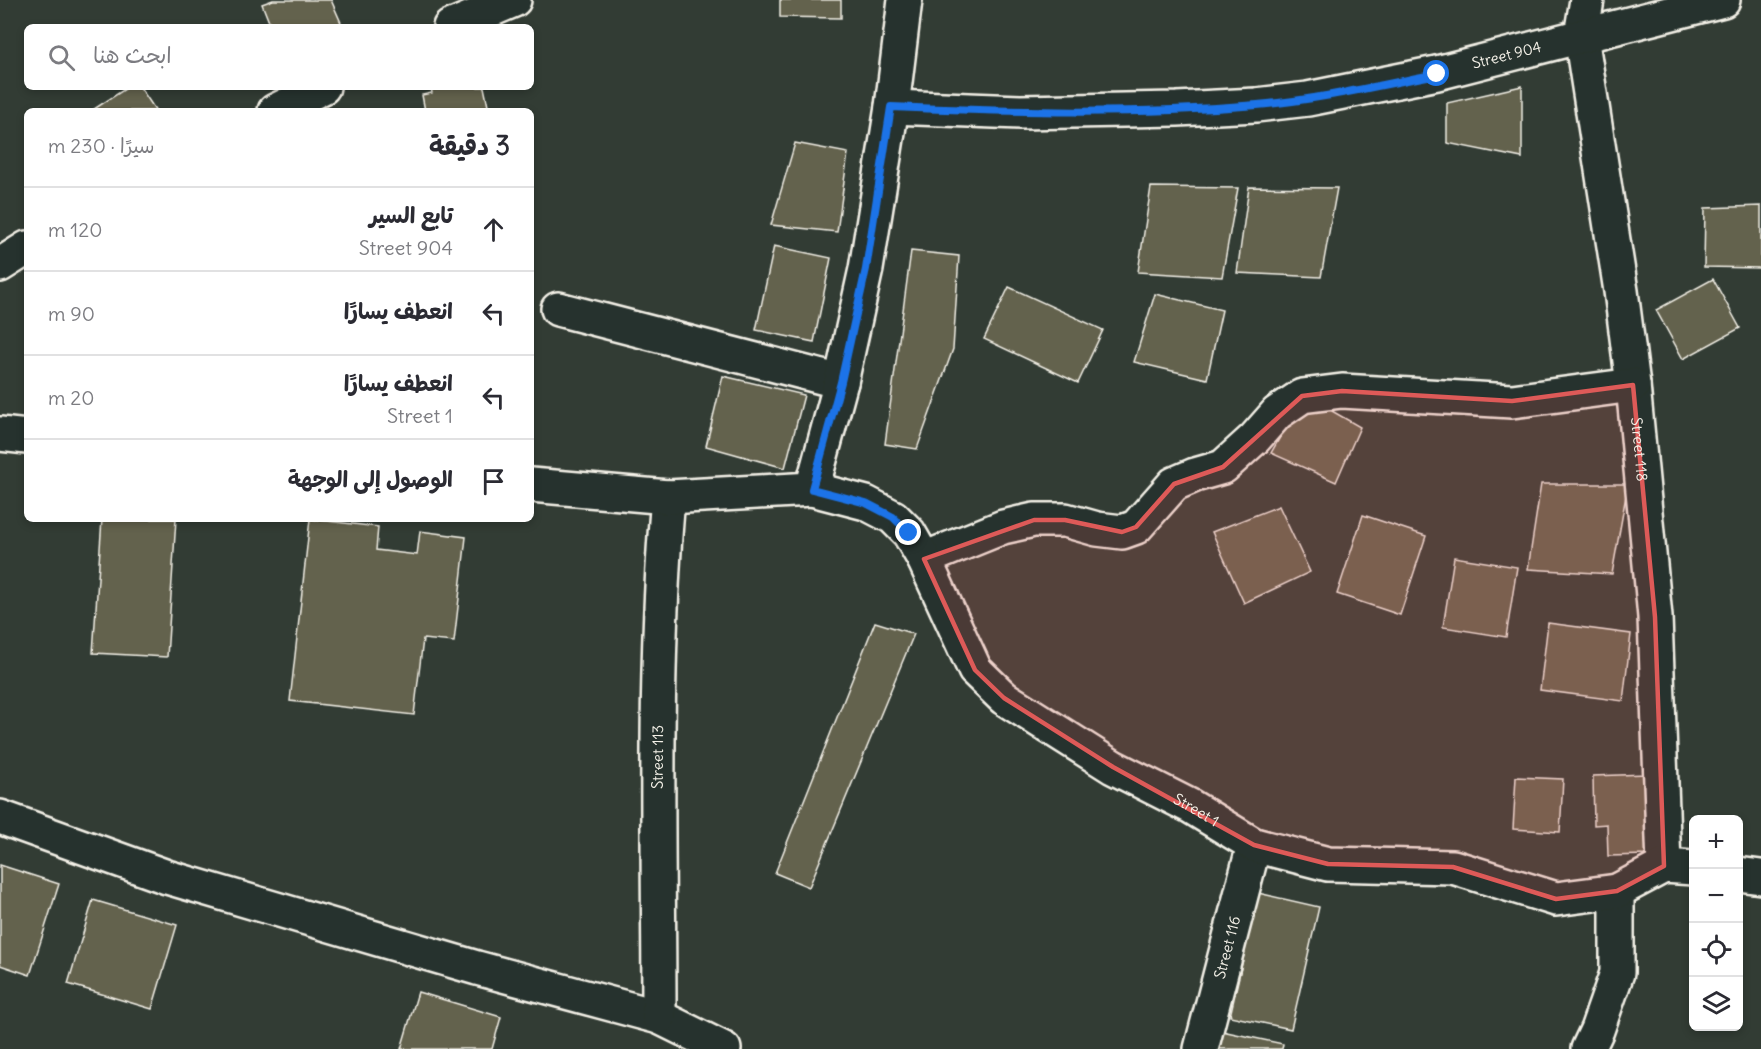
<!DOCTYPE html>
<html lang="ar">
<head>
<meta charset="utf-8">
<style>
	body { margin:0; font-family:Delius,"Playpen Sans Arabic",sans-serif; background:#f7f7f7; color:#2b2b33; direction:rtl }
	.controls { position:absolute; right:18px; bottom:18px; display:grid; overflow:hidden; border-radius:9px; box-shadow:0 3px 9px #0003 }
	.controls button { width:54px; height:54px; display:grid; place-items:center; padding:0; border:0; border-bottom:2px solid #e1e1e2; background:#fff; color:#2b2b33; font:30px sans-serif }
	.stop { position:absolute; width:18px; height:18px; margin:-14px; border:4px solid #1a73e8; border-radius:50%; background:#fff }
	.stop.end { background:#1a73e8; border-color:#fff; box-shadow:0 2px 6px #0008 }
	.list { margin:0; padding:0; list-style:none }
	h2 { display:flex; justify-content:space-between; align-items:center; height:78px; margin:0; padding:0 24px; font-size:26px }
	h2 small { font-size:20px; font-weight:400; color:#7c7c81 }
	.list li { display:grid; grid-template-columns:39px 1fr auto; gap:18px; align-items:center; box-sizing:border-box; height:84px; padding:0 24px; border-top:2px solid #e1e1e2 }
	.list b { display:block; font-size:22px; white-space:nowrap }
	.list p { margin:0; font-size:20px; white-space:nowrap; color:#7c7c81 }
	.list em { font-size:20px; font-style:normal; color:#7c7c81 }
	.icon { flex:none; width:33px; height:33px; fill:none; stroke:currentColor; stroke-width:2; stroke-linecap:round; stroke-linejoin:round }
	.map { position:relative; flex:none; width:1761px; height:1049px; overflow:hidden; direction:ltr }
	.search { position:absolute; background:#fff; box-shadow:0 3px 9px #0003; left:24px; top:24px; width:510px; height:66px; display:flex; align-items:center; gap:15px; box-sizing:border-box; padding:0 21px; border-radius:9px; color:#7c7c81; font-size:22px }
	.panel { position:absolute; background:#fff; box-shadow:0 3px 9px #0003; left:24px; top:108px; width:510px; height:414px; border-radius:9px; direction:rtl }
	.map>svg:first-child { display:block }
	.building { fill:#64624e; stroke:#f4f1e8; stroke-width:1.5 }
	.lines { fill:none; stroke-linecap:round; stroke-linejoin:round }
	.minor-casing { stroke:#f4f1e8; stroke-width:38 }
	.tertiary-casing { stroke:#f4f1e8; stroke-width:38 }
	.secondary-casing { stroke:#f4f1e8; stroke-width:38 }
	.minor { stroke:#26332d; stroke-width:33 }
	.tertiary { stroke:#26332d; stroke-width:33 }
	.secondary { stroke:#26332d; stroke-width:33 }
	.route { stroke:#1a73e8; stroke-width:8 }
	.marked { fill:#de5a58; fill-opacity:0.2; stroke:#de5a58; stroke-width:4.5; stroke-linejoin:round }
	.labels { text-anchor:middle; stroke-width:4.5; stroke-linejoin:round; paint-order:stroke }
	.street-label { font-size:15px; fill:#f4f1e8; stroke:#26332d }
</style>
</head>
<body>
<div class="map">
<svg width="1761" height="1049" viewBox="0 0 1761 1049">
	<rect width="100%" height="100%" fill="#323c34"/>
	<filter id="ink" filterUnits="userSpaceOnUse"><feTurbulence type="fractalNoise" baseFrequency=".0167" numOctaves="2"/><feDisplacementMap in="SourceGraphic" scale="12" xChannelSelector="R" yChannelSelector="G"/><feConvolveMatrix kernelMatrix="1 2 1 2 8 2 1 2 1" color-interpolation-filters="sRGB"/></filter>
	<g filter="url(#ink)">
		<g class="building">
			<path d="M273,0H331L342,25L338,27H271L262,4Z"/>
			<path d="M780,0H841V18L780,17Z"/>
			<path d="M1522,86V158L1447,143V103Z"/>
			<path d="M128,87H140L156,111H91Z"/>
			<path d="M431,87H484L489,111H425L422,95L432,93Z"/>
			<path d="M795,143L848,153L837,232L771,225Z"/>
			<path d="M1151,187L1238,188L1222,277L1138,272Z"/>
			<path d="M1249,187L1337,188L1321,277L1237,273Z"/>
			<path d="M1761,206V268L1704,267L1705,208Z"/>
			<path d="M774,246L831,258L814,342L756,330Z"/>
			<path d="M911,251L959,256L953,349L917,449L885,444Z"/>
			<path d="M1713,279L1740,328L1683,359L1656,310Z"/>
			<path d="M1009,287L1103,330L1078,383L984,339Z"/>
			<path d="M1155,294L1222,310L1207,379L1134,362Z"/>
			<path d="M723,376L804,395L785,468L706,446Z"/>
			<path d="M1325,407L1360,427L1336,482L1271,453L1294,413Z"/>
			<path d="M1541,484H1628L1612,574L1528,569Z"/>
			<path d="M1279,506L1310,572L1244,603L1212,532Z"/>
			<path d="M1363,515L1426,536L1400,615L1337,594Z"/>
			<path d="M102,519H176L167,657L93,653Z"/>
			<path d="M310,519L378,527L376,550L417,555L420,531L466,537L454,642L423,639L414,715L290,701Z"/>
			<path d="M1454,557L1517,567L1506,637L1443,627Z"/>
			<path d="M875,622L914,634L809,887L775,873Z"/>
			<path d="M1548,623L1631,634L1623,701L1540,690Z"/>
			<path d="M1646,774L1648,855L1608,856L1607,824L1594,825L1593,776Z"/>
			<path d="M1516,777L1563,779L1560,832L1513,829Z"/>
			<path d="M0,865L59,884L30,975L0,965Z"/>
			<path d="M1258,893L1319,907L1291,1029L1230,1016Z"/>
			<path d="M93,900L177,925L152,1009L68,984Z"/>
			<path d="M418,992L501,1017L492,1049H401Z"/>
			<path d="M1222,1031L1283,1044L1282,1049H1218Z"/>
		</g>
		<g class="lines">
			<defs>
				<g id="minor">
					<path id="s1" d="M1587,0L1581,36L1621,291L1633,385L1655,617L1664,866"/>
					<path d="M450,27L514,0"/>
					<path d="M275,111L323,87"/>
					<path d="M0,265L27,248"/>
					<path d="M558,309L841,382"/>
					<path d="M924,559L1003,527L1034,520H1065L1097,529L1122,532L1136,527L1174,484L1195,475L1223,467L1255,438L1277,413L1302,396L1342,391L1512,401L1633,385"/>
					<path d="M0,817L167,877L477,968L659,1017L724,1049"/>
					<path id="s2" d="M659,1017C659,844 653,670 668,497"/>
					<path id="s3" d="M1201,1049L1254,845"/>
					<path d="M1588,1049L1597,1030L1617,973V891"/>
				</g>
				<g id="tertiary">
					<path id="s4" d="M812,489L866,503L893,517L909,533L924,559L975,670L1004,698L1113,767L1190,806L1254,845L1328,864L1453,867L1556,899L1617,891L1664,866L1694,868"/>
					<path d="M1738,874L1761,877"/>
				</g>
				<g id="secondary">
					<path id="s5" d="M892,107L1020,112L1177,109L1256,105L1308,99L1437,73L1723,0"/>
					<path d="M0,434L27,437"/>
					<path d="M531,485L668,497L812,489L841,382L866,269L892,107L905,0"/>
				</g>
			</defs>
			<use href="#minor" class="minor-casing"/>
			<use href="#tertiary" class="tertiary-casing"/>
			<use href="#secondary" class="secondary-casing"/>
			<use href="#minor" class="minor"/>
			<use href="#tertiary" class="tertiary"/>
			<use href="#secondary" class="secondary"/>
		</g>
	</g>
	<g class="lines" filter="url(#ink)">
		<path class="route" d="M909,533L893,517L866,503L812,489L841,382L866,269L891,107C1013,112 1135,115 1257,105C1317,100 1377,86 1437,74"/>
	</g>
	<path class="marked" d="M1633,385L1655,617L1664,866L1617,891L1556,899L1453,867L1328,864L1254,845L1113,767L1004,698L975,670L924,559L1034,520H1065L1122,532L1136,527L1174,484L1223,467L1302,396L1342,391L1512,401Z"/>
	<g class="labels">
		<g class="street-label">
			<text dy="5" stroke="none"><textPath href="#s5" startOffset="620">Street 904</textPath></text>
			<text dy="5" stroke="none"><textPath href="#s1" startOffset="454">Street 118</textPath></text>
			<text dy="5" stroke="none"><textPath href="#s2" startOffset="260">Street 113</textPath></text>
			<text dy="5" stroke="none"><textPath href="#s4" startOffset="524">Street 1</textPath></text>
			<text dy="5" stroke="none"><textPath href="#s3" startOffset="105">Street 116</textPath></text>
		</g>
	</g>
</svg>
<div class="controls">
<button>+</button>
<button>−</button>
<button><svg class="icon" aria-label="locate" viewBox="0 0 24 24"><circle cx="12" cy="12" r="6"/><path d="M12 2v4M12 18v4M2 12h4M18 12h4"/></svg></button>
<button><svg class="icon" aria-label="layers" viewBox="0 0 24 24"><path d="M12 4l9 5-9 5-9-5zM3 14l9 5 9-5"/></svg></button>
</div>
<div class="stop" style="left:1437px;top:74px"></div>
<div class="stop end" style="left:909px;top:533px"></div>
<div class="search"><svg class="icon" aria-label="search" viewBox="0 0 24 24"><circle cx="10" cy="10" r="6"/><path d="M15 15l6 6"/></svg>ابحث هنا</div>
<section class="panel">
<h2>3 دقيقة<small>سيرًا · 230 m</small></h2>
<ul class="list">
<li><svg class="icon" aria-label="ahead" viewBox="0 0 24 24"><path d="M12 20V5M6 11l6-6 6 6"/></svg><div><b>تابع السير</b><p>Street 904</p></div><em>120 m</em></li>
<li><svg class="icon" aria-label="left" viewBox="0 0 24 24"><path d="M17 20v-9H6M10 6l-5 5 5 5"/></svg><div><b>انعطف يسارًا</b></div><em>90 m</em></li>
<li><svg class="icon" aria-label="left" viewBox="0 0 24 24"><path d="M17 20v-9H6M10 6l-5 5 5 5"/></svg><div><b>انعطف يسارًا</b><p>Street 1</p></div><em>20 m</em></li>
<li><svg class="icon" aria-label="arrive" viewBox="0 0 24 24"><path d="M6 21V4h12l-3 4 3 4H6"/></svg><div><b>الوصول إلى الوجهة</b></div></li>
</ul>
</section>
</div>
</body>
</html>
